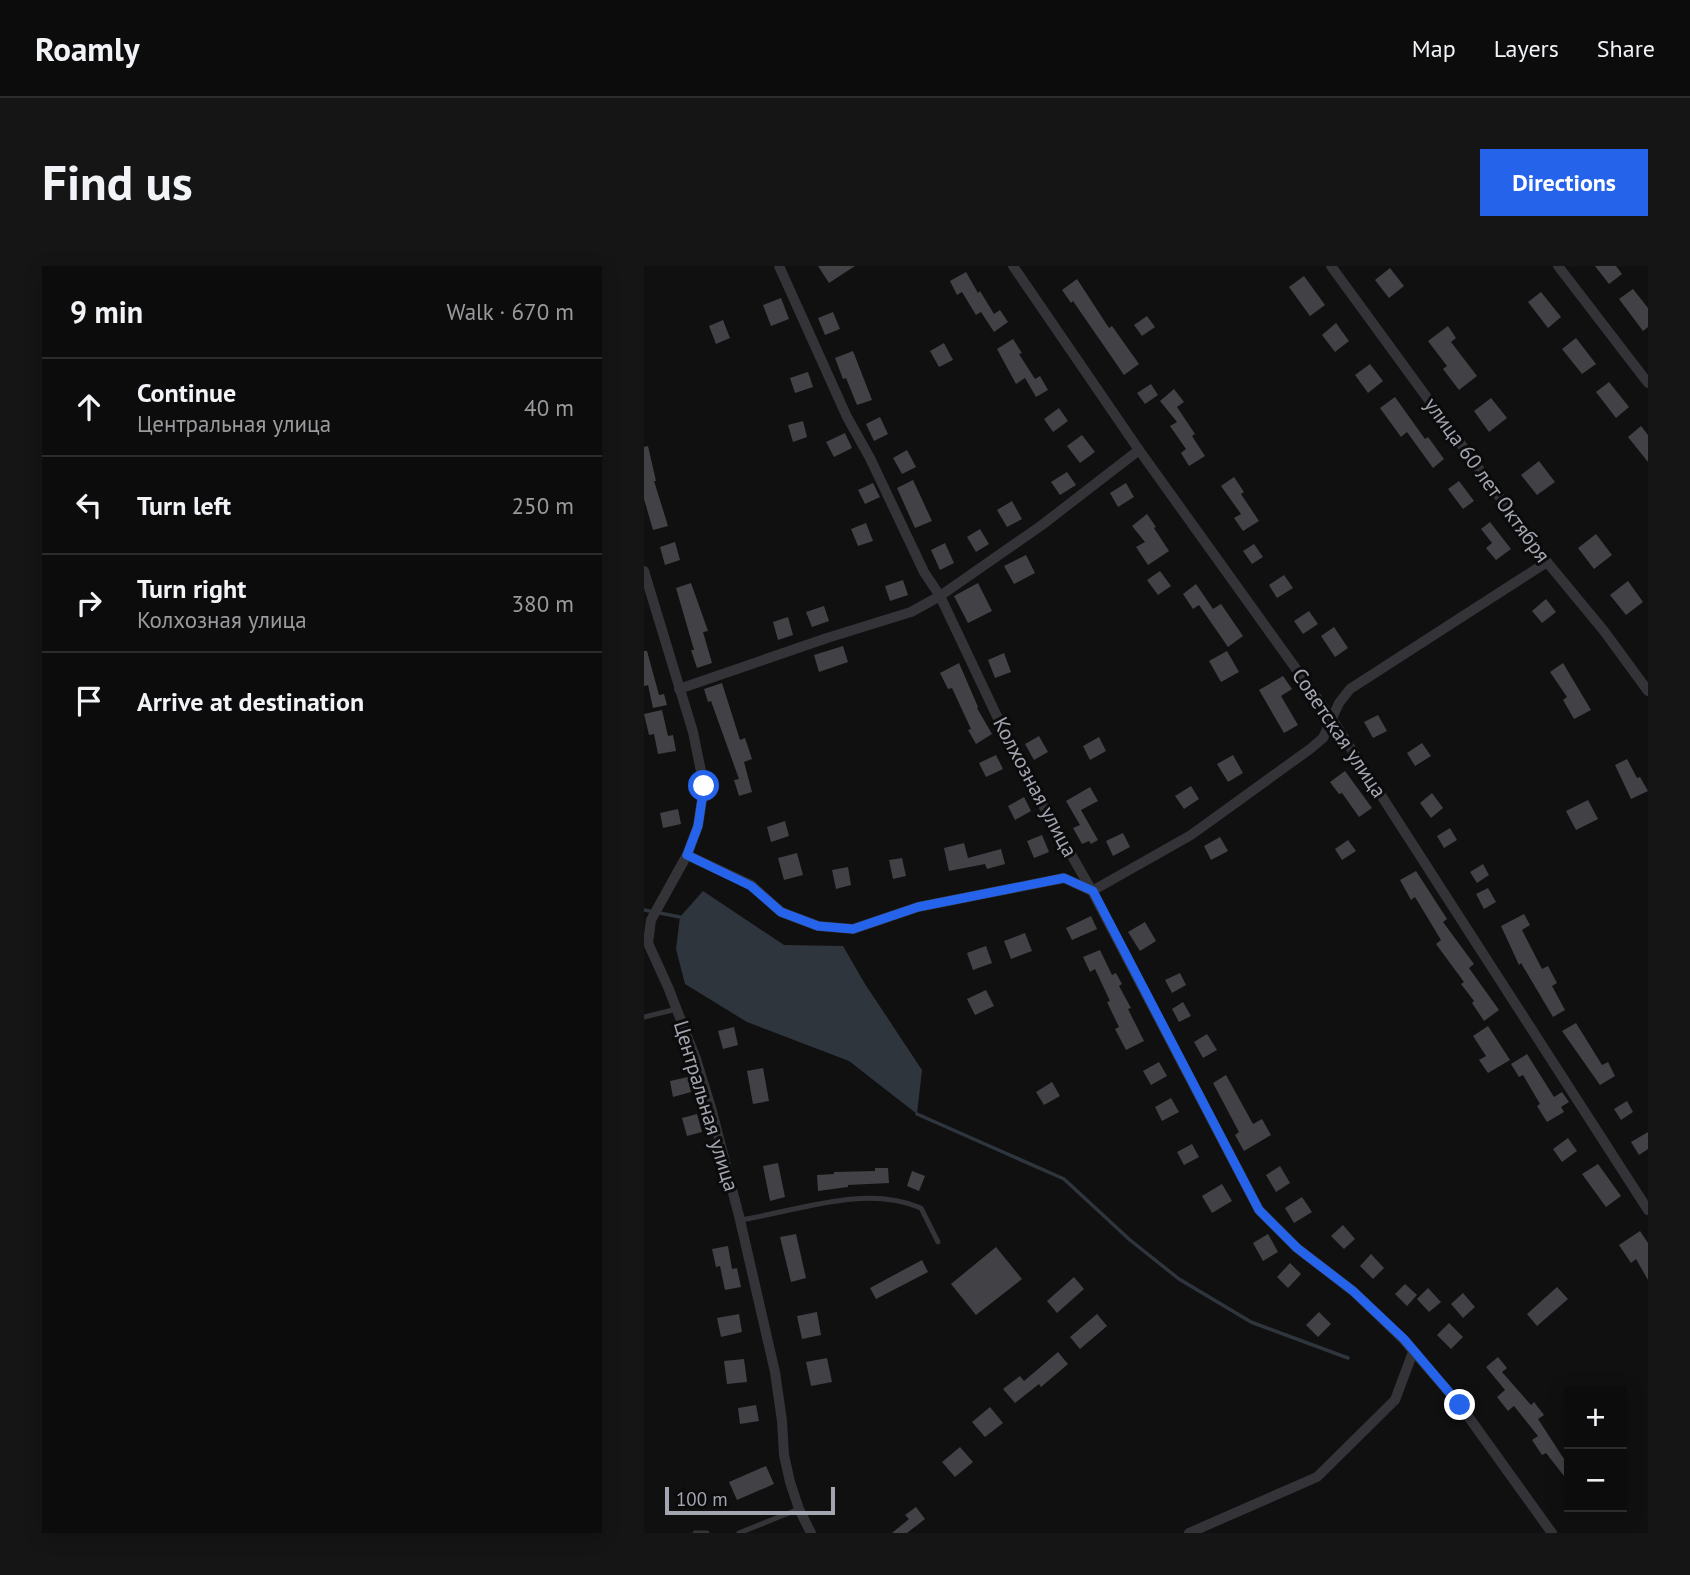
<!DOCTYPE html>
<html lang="en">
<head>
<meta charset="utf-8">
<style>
	body { margin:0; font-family:"PT Sans",sans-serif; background:#151516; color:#f1f3f6 }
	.controls { position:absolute; right:21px; bottom:21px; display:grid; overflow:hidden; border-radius:0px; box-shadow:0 4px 18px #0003 }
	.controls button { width:63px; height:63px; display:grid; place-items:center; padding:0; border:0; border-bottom:2px solid #2c2c2e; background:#0c0c0d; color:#f1f3f6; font:35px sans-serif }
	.scale { position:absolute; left:21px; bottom:18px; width:170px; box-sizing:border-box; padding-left:7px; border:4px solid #a3a6b0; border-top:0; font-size:19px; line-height:24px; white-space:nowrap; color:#a3a6b0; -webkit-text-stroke:5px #0b0b0c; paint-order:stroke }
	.stop { position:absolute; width:21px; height:21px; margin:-16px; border:5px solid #2563eb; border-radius:50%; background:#fff }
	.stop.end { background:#2563eb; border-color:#fff; box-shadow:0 2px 7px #0008 }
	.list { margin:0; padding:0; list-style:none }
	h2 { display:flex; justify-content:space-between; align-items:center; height:91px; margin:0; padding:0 28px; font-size:30px }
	h2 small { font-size:23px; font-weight:400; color:#9a9b9d }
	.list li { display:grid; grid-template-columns:46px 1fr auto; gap:21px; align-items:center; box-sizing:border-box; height:98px; padding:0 28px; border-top:2px solid #2c2c2e }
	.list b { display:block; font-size:26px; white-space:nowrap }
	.list p { margin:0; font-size:23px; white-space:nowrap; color:#9a9b9d }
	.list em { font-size:23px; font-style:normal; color:#9a9b9d }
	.icon { flex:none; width:38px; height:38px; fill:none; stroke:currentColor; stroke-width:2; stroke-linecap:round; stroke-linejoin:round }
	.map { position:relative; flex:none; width:1004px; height:1267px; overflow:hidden; border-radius:0px }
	header { display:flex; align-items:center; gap:42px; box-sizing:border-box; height:98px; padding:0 35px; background:#0c0c0d; border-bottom:2px solid #2c2c2e }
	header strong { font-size:33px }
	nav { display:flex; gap:38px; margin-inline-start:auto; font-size:24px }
	.intro { display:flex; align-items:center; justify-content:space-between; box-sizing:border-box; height:168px; padding:0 42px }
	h1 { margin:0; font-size:49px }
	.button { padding:18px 32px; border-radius:0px; background:#2563eb; color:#fff; font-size:24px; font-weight:700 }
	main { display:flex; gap:42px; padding:0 42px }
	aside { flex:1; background:#0c0c0d; border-radius:0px; box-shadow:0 4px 18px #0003 }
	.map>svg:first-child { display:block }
	.water { fill:#2f353c }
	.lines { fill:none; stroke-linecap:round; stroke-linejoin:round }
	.stream { stroke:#2f353c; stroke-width:3.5 }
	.building { fill:#424246 }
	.service { stroke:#343438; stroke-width:5 }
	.minor { stroke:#343438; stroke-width:10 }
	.route { stroke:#2563eb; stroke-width:9 }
	.labels { text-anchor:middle; stroke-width:6; stroke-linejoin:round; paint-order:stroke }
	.street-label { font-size:21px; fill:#a3a6b0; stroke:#0b0b0c }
</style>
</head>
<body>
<header>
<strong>Roamly</strong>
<nav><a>Map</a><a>Layers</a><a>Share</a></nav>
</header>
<div class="intro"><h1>Find us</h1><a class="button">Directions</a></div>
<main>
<aside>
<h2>9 min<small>Walk · 670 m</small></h2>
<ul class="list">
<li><svg class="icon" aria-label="ahead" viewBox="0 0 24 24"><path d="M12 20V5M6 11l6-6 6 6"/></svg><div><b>Continue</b><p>Центральная улица</p></div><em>40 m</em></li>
<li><svg class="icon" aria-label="left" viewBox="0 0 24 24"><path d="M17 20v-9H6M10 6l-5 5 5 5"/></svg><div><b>Turn left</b></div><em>250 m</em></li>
<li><svg class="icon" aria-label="right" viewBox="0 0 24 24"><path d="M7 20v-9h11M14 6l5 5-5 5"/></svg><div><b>Turn right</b><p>Колхозная улица</p></div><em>380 m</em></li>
<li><svg class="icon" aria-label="arrive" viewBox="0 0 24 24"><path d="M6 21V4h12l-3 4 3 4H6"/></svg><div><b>Arrive at destination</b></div></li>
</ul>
</aside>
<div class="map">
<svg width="1004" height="1267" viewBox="0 0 1004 1267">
	<rect width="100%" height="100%" fill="#101011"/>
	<path class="water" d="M59,625L140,679L199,680L221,718L278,804L273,848L205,795L103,756L41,718L32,683L36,651Z"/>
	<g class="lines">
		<g class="stream">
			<path d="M0,644L36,651"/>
			<path d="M273,848L420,913L486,974L535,1013L607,1056L704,1092"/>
		</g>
	</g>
	<g class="building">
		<path d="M174,0H211L185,17Z"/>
		<path d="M951,0H972L978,8L965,18Z"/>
		<path d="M746,2L760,20L745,32L731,14Z"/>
		<path d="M322,6L334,27L336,25L350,48L356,44L364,56L350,66L337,46L332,49L318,26L313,29L306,15Z"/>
		<path d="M660,10L681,39L666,50L645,21Z"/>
		<path d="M433,13L465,62L468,60L495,98L480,109L429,35L427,37L418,24Z"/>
		<path d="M989,23L1004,42V61L999,65L975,33Z"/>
		<path d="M897,26L917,51L904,62L884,36Z"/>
		<path d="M137,32L145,53L127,60L119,39Z"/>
		<path d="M189,46L196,63L181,69L174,52Z"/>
		<path d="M503,50L511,61L498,70L490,59Z"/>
		<path d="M79,54L86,72L72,78L65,60Z"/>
		<path d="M692,57L705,75L691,86L678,69Z"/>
		<path d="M804,60L812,72L807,76L833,110L815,124L799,103L803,100L784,75Z"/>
		<path d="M932,72L952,98L938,108L918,83Z"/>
		<path d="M369,73L378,87L375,88L391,113L396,110L404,124L392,131L381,112L372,118L353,83Z"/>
		<path d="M300,77L309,94L295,101L286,85Z"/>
		<path d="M209,85L228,134L213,139L202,112L199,113L191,92Z"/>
		<path d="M726,98L739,115L724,127L711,109Z"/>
		<path d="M164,106L169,121L151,127L146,112Z"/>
		<path d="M965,116L985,141L972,152L952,126Z"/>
		<path d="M507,118L514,129L501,138L493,127Z"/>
		<path d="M530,123L540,136L533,141L551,168L548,170L561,190L545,200L537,187L542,183L526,160L533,156L516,135Z"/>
		<path d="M751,131L781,173L784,171L800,193L789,202L763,166L757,171L736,142Z"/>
		<path d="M847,132L863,152L845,166L830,145Z"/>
		<path d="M415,142L424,155L409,166L400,153Z"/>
		<path d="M236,151L244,168L230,175L222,158Z"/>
		<path d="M159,155L163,171L149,176L144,159Z"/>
		<path d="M997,160L1004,169V196L984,171Z"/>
		<path d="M201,167L208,182L190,191L182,176Z"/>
		<path d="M438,169L451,186L436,197L423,180Z"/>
		<path d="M4,180L12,215H10L24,260L9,264L0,233V181Z"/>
		<path d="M263,184L272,201L258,208L249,192Z"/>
		<path d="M895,195L911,216L893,229L877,209Z"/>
		<path d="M423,206L432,219L416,229L407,216Z"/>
		<path d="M590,211L600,226L597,228L615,255L599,265L590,252L597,248L577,220Z"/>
		<path d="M269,214L288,255L271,262L253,222Z"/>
		<path d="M815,215L830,235L819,243L804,223Z"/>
		<path d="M229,217L236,231L221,238L214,224Z"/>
		<path d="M482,217L490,231L474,241L466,227Z"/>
		<path d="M368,235L378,253L363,261L353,244Z"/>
		<path d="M503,248L512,261L510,262L525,285L504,299L492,281L501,276L488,260Z"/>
		<path d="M846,256L867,283L852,294L842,282L848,277L837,263Z"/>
		<path d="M222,257L229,275L214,280L207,263Z"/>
		<path d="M336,263L345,278L332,286L323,271Z"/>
		<path d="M952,268L968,289L950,303L934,282Z"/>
		<path d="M31,276L36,294L21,299L16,281Z"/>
		<path d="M301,277L310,297L296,304L287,284Z"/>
		<path d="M610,278L619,291L608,298L599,285Z"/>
		<path d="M382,289L391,307L370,318L360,300Z"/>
		<path d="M516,305L527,320L514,329L503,314Z"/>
		<path d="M640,309L649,322L633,332L625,319Z"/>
		<path d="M259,314L264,329L246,335L241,320Z"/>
		<path d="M984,315L999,336L982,349L966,329Z"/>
		<path d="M47,317L64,365L59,366L68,397L53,402L47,384H50L32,322Z"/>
		<path d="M334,317L348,345L324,357L310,330Z"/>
		<path d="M552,318L569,343L577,338L599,370L584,381L555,339L549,343L539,328Z"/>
		<path d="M902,333L912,346L898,357L888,345Z"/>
		<path d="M180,340L185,355L168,361L162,346Z"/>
		<path d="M665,345L674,358L659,368L650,355Z"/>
		<path d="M144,351L149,369L134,374L129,356Z"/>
		<path d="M690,361L704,382L691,391L677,370Z"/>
		<path d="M199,380L204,396L175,406L170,389Z"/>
		<path d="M0,385H3L15,429L20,428L23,439L9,442L4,419L0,420Z"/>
		<path d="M583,385L595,406L577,416L565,395Z"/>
		<path d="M360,387L367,406L351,412L344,394Z"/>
		<path d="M315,397L334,441L333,442L348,468L332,478L324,464L327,463L308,422L304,423L296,407Z"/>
		<path d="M919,397L947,444L930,453L919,434L923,431L906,406Z"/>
		<path d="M639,410L648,423L637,430L654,459L640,467L615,424Z"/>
		<path d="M78,417L96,474L101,472L108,493L100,496L108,526L95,530L90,514L95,513L67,435L64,436L60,423Z"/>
		<path d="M18,444L24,470L29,469L32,485L14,488L10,468L5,469L0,448Z"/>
		<path d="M734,449L743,465L729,472L720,456Z"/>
		<path d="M395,470L404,486L390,494L381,478Z"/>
		<path d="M455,471L462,485L446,494L439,480Z"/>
		<path d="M778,477L787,490L771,500L763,487Z"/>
		<path d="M352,489L359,503L342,511L335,497Z"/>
		<path d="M589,489L599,507L584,516L573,498Z"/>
		<path d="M983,493L993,512L996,511L1004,525L987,533L971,499Z"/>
		<path d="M701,505L728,542L715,551L698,527L695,528L686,516Z"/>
		<path d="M547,520L555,533L540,543L531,530Z"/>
		<path d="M446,521L454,535L437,544L454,574L447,578L445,575L438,578L429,562L436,559L422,535Z"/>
		<path d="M788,527L799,542L787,552L776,537Z"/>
		<path d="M380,531L387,545L371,554L364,540Z"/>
		<path d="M944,534L954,553L932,564L922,545Z"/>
		<path d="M34,543L37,558L19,562L16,547Z"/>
		<path d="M141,555L145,570L127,576L123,561Z"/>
		<path d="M806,562L813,574L800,582L793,570Z"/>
		<path d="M479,567L486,581L469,590L462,575Z"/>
		<path d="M398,569L405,586L390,592L383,575Z"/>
		<path d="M576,571L584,585L567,594L560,580Z"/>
		<path d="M704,574L712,585L698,594L691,583Z"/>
		<path d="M320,577L324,592L357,583L361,598L343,603L341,598L305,605L300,582Z"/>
		<path d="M153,587L159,609L140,614L134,592Z"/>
		<path d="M258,592L262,610L249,613L245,594Z"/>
		<path d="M839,598L845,609L833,617L826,606Z"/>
		<path d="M204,601L207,619L192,623L188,604Z"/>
		<path d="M772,605L803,653L799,656L830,698L825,702L855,744L840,755L828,737L830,735L817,718L820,716L792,678L797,674L771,631L767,634L756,614Z"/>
		<path d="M844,622L852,636L840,643L832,628Z"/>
		<path d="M880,648L886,659L878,664L898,703L904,700L913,717L908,720L921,744L909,751L877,697L875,699L857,660Z"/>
		<path d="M447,650L453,663L428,674L422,662Z"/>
		<path d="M501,656L512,675L496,685L484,666Z"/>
		<path d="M381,667L388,685L367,693L360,675Z"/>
		<path d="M342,680L348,697L329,704L323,687Z"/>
		<path d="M456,684L468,709L472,707L478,718L475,720L487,742L484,743L500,775L482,784L471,763L475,761L463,736L466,735L451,703L446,706L439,691Z"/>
		<path d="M536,707L542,719L528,727L521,714Z"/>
		<path d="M342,724L350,740L331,749L323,733Z"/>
		<path d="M539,736L547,750L535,756L528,743Z"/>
		<path d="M932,757L958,799L964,796L971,810L956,819L918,765Z"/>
		<path d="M844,760L866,794L844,807L835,794L842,790L829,770Z"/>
		<path d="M90,761L94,779L79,783L74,765Z"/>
		<path d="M563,768L573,784L559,792L550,776Z"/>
		<path d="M883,788L910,831L918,826L925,836L917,841L920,846L903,856L893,840L896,838L879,809L875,811L867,798Z"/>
		<path d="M515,796L523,810L507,819L499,805Z"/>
		<path d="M119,802L125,835L109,838L103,805Z"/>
		<path d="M582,809L609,858L618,853L627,869L600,885L591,869L595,866L569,817Z"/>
		<path d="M44,811L47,826L29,831L26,815Z"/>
		<path d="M408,816L416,830L400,839L392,826Z"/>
		<path d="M527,832L535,846L518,855L511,841Z"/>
		<path d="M983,835L989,846L977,854L970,843Z"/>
		<path d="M53,848L58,866L43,870L38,852Z"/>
		<path d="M1004,866V883L995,889L987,876Z"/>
		<path d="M924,872L933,885L918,896L909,883Z"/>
		<path d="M548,878L555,891L540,899L533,886Z"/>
		<path d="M134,897L141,931L126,935L119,900Z"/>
		<path d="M954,898L977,930L962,941L938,908Z"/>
		<path d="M636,900L646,917L632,926L622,909Z"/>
		<path d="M231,902H244L245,917L204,919V921L174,925L173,909L190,908V906L231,905Z"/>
		<path d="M268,905L281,910L275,925L263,920Z"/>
		<path d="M578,918L588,935L568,947L558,930Z"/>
		<path d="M658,931L668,946L650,957L641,942Z"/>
		<path d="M699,959L711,973L700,983L687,970Z"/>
		<path d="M996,965L1004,977V1014L992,993L987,997L975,979Z"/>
		<path d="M152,968L162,1012L147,1016L136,971Z"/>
		<path d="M624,968L634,986L619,995L609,977Z"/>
		<path d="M84,980L88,1003L93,1002L97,1021L81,1024L76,1000L72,1001L68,983Z"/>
		<path d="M352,981L378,1013L332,1049L307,1018Z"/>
		<path d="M727,988L740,1002L729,1013L716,1000Z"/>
		<path d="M278,994L284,1006L232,1033L226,1022Z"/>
		<path d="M646,997L657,1008L644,1022L633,1011Z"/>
		<path d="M430,1011L440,1023L413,1047L403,1035Z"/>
		<path d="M761,1018L773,1029L763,1040L751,1028Z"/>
		<path d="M913,1021L924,1033L893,1060L883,1048Z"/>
		<path d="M784,1022L797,1036L785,1046L773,1033Z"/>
		<path d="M819,1027L831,1041L819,1052L807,1038Z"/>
		<path d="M173,1046L177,1069L158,1073L153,1050Z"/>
		<path d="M675,1046L687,1058L674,1071L662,1059Z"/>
		<path d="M95,1048L98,1066L77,1071L73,1052Z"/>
		<path d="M453,1048L463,1060L436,1083L426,1071Z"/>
		<path d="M805,1057L819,1071L807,1083L793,1069Z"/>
		<path d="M414,1086L424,1098L397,1121L395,1118L371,1137L359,1123L376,1110L380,1115Z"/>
		<path d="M854,1091L863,1102L858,1106L887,1139L890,1136L900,1149L894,1153L920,1193L925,1198V1207L920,1210L902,1187L898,1189L888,1174L894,1170L870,1140L864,1145L853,1131L861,1124L842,1101Z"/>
		<path d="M183,1092L188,1116L167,1120L162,1096Z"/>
		<path d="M100,1093L103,1116L83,1118L80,1095Z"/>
		<path d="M112,1139L115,1155L96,1158L94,1142Z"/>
		<path d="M346,1141L359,1157L341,1171L328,1156Z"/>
		<path d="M316,1181L329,1196L311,1211L298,1196Z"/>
		<path d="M122,1200L130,1218L93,1234L85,1216Z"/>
		<path d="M272,1241L281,1253L263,1267H248L265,1253L261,1249Z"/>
	</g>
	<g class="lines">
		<g class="service">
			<path d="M0,751L33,743"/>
			<path d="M96,954C154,945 220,918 277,942L294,976"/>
			<path d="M51,1267H63"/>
			<path d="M95,1267L155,1243"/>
		</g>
		<g class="minor">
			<path d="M135,0L203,151L226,192L280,306L296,330L377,501L448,625L615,944L653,982L709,1025L759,1073L816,1139L908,1267"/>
			<path d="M369,0L495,184L688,453L1004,944"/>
			<path d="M687,0L903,296L960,365L1004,425"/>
			<path d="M914,0L1004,117"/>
			<path d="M0,305L49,466L60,520L54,560L43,589L7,654L4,677L24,721L52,793L68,845L96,954L131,1106L138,1155L140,1189L146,1216L155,1243L167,1267"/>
			<path d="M35,423L183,372L267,346L296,330L398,259L495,184"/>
			<path d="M43,589L107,619L137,646L174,660L209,663L274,641L420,612L448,625L547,569L666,483L679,472L695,437L706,423L903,296"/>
			<path d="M545,1267L673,1211L751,1134L769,1086"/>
		</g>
	</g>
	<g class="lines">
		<path class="route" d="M60,520L54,560L43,589L107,620L137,646L174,660L209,663L274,641L420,612L449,625L615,944L653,982L709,1025L760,1073L816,1139"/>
	</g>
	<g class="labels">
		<g class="street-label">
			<text transform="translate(843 214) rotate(54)" y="7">улица 60 лет Октября</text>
			<text transform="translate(695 467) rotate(56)" y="7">Советская улица</text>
			<text transform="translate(391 521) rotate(62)" y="7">Колхозная улица</text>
			<text transform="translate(62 840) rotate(73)" y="7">Центральная улица</text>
		</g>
	</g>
</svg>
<div class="controls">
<button>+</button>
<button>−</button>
</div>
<div class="scale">100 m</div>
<div class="stop" style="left:60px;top:520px"></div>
<div class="stop end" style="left:816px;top:1139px"></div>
</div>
</main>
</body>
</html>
